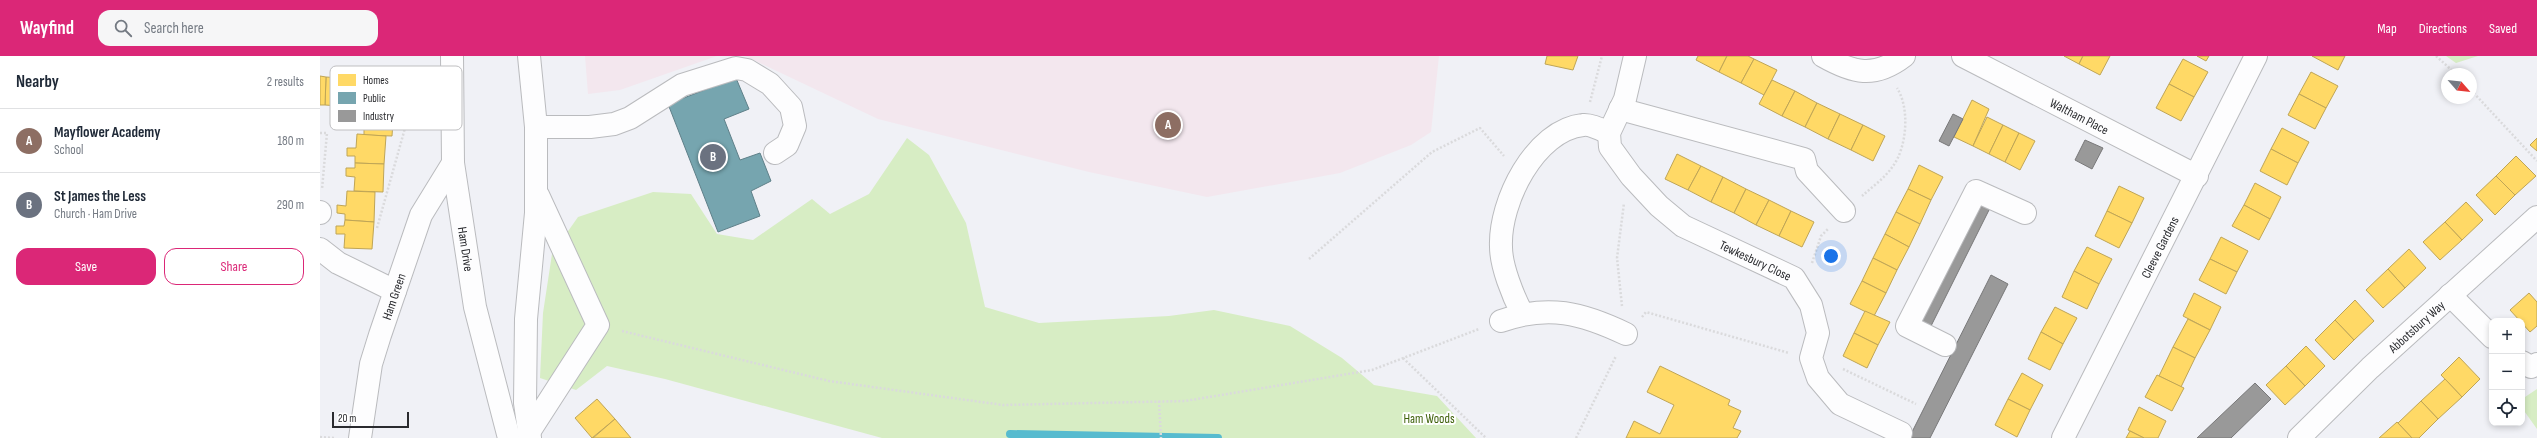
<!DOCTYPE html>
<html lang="en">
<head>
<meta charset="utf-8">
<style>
	body { margin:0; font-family:"Sofia Sans Condensed",sans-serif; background:#f6f6f7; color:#1f2937 }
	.controls { position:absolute; right:12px; bottom:12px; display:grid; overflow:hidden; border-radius:8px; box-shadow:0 2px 6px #0003 }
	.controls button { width:36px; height:36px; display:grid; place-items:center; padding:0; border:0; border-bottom:1px solid #e0e1e3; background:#fff; color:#1f2937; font:20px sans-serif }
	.compass { position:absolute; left:2121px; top:12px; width:36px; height:36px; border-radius:50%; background:#fff; box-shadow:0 2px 6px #0003; rotate:118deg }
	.scale { position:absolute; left:12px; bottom:10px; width:77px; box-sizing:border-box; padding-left:4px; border:2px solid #2a2b2f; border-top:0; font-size:11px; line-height:14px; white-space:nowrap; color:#2a2b2f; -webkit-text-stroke:3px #fff; paint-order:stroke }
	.you { position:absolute; left:1511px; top:200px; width:14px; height:14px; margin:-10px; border:3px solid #fff; border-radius:50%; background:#1a73e8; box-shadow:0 0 0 6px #1a73e833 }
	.badge { display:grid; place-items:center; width:26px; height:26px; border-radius:50%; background:#db2777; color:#fff; font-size:13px; font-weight:700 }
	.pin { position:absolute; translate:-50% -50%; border:2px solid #fff; box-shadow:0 1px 4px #0006 }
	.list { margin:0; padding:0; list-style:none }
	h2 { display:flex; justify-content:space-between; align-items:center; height:52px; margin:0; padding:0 16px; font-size:17px }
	h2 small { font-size:13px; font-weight:400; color:#747a83 }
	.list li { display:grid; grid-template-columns:26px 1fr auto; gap:12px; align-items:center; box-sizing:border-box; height:64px; padding:0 16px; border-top:1px solid #e0e1e3 }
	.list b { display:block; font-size:15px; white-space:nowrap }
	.list p { margin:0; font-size:13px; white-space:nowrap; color:#747a83 }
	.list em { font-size:13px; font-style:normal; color:#747a83 }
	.actions { display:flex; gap:8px; padding:12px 16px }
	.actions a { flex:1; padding:9px 0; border:1px solid #db2777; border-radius:12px; text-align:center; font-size:14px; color:#db2777 }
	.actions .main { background:#db2777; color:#fff }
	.icon { flex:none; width:22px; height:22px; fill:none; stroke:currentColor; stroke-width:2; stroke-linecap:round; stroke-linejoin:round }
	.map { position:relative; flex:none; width:2217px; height:382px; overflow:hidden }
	header { display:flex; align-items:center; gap:24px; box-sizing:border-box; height:56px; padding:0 20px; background:#db2777; color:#fff }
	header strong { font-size:19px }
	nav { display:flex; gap:22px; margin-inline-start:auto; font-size:14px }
	.search { width:280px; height:36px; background:#f6f6f7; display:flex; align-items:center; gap:10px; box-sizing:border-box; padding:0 14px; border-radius:12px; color:#747a83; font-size:15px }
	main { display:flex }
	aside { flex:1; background:#fff }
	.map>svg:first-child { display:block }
	.education { fill:#f3e7ee }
	.green { fill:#d7edc4 }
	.homes { fill:#ffd966; stroke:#bfa556 }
	.public { fill:#76a5af; stroke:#5f8089 }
	.industry { fill:#999; stroke:#787879 }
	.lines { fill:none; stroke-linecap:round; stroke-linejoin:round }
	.stream { stroke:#57bbcf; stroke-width:8 }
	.minor-casing { stroke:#babbbe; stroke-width:24 }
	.path { stroke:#dadadc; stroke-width:2.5; stroke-dasharray:2 2; stroke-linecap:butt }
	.minor { stroke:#fdfdfe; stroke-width:22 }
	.labels { text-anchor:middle; stroke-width:4; stroke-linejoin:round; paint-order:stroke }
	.street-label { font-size:13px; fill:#2a2b2f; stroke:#fff }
	.park-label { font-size:13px; fill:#3e6009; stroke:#fff }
	.key { fill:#fff; stroke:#bfbfc1; stroke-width:1 }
	.key-label { font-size:11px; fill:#2a2b2f }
</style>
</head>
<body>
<header>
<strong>Wayfind</strong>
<div class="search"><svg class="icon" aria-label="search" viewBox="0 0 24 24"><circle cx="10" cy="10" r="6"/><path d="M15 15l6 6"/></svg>Search here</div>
<nav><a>Map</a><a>Directions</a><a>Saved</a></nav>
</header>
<main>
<aside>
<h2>Nearby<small>2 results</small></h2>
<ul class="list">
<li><span class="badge" style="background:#8d6e63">A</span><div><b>Mayflower Academy</b><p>School</p></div><em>180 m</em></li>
<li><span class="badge" style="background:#6b7280">B</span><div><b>St James the Less</b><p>Church · Ham Drive</p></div><em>290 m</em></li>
</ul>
<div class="actions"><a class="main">Save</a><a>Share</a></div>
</aside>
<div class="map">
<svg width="2217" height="382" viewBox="0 0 2217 382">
	<rect width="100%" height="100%" fill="#f0f1f6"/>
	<g class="education">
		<path d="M265,0H397L300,34L268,38Z"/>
		<path d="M425,0H1119L1111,76L1091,89L1020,117L887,141L769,116L558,63Z"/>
	</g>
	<g class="green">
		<path d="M2126,0H2158L2136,7Z"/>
		<path d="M587,82L609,99L646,167L665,251L719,267L849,260L894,254L970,270L1022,302L1054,329L1117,340L1156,382H562L345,323L287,310L256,334L220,322L223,257L232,198L258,161L333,136L371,138L397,178L433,184L492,143L510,158L549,138Z"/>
		<path d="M2217,333V373L2202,352V343Z"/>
	</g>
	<g class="homes">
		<path d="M1227,0H1258L1253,14L1225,8Z"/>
		<path d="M1378,0H1407L1399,16L1376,4Z"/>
		<path d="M1407,0H1428L1434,3L1421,27L1399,16Z"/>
		<path d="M1744,0H1763L1759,8Z"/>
		<path d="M1763,0H1790L1780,19L1759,8Z"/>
		<path d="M1877,0H1889L1886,5Z"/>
		<path d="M1992,0H2025L2018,14Z"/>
		<path d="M1434,3L1457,14L1444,39L1421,27Z"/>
		<path d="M1863,3L1888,16L1874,41L1849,28Z"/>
		<path d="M22,13H30V22H36L34,51L5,49L6,21L21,22Z"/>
		<path d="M1991,16L2018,30L2006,52L1979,38Z"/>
		<path d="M0,20L6,21L5,49H0Z"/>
		<path d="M1452,24L1475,35L1462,60L1439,48Z"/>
		<path d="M1849,28L1874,41L1861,65L1836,52Z"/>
		<path d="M1475,35L1497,47L1485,71L1462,60Z"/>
		<path d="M1979,38L2006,52L1995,73L1968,59Z"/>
		<path d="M1652,44L1669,53L1653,90L1634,81Z"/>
		<path d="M1497,47L1520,58L1508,83L1485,71Z"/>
		<path d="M45,50L74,51L72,80L44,79V72H35L36,63L45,64Z"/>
		<path d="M1520,58L1543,69L1531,94L1508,83Z"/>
		<path d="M1667,61L1683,69L1669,98L1653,90Z"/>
		<path d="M1543,69L1565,80L1553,105L1531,94Z"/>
		<path d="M1683,69L1699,77L1685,106L1669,98Z"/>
		<path d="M1962,72L1989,86L1978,107L1951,93Z"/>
		<path d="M1699,77L1715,85L1700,114L1685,106Z"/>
		<path d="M37,78L66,80L64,108L35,107V100H27V92H36Z"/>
		<path d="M2217,82V95L2210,89Z"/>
		<path d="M1951,93L1978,107L1967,129L1940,115Z"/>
		<path d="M1357,98L1381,110L1368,134L1345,123Z"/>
		<path d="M2196,100L2216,120L2195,139L2176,120Z"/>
		<path d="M35,107L64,108L63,136L34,135L35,121L26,120V112H35Z"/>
		<path d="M1599,109L1623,121L1611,144L1588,133Z"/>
		<path d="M1381,110L1403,121L1391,146L1368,134Z"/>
		<path d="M2176,120L2195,139L2175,159L2156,139Z"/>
		<path d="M1403,121L1426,133L1414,157L1391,146Z"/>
		<path d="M1935,127L1961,141L1950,163L1924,149Z"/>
		<path d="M1799,130L1824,142L1812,167L1787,155Z"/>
		<path d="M1426,133L1449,144L1436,169L1414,157Z"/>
		<path d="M1588,133L1611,144L1600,168L1576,156Z"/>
		<path d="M27,135L55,136L54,166L25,164V158L17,157V149L26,150Z"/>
		<path d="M1449,144L1471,155L1459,180L1436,169Z"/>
		<path d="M2146,146L2163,164L2142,184L2125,166Z"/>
		<path d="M1924,149L1950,163L1939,184L1912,170Z"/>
		<path d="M1471,155L1494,166L1482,191L1459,180Z"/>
		<path d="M1787,155L1812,167L1799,192L1775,180Z"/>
		<path d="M1576,156L1600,168L1589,191L1565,178Z"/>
		<path d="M25,164L54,166L52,193L24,192L25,178H16V170H24Z"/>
		<path d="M2125,166L2142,184L2120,204L2103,186Z"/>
		<path d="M1565,178L1589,191L1577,214L1553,202Z"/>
		<path d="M1901,181L1928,195L1917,216L1890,203Z"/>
		<path d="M1767,191L1792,203L1779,228L1754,215Z"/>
		<path d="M2089,193L2106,212L2085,232L2068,213Z"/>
		<path d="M1553,202L1577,214L1566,237L1542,225Z"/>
		<path d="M1890,203L1917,216L1906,238L1879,224Z"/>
		<path d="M2068,213L2085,232L2063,252L2046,234Z"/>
		<path d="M1754,215L1779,228L1767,253L1742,241Z"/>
		<path d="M1542,225L1566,237L1554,260L1530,248Z"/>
		<path d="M1874,237L1901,251L1890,274L1863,260Z"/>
		<path d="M2209,237L2217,246V270L2210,276L2190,254Z"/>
		<path d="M2035,244L2054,265L2034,284L2015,264Z"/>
		<path d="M1735,251L1757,262L1743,288L1721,276Z"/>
		<path d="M1545,255L1570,266L1558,289L1534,277Z"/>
		<path d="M1868,263L1890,274L1875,302L1853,291Z"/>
		<path d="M2015,264L2034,284L2014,304L1995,284Z"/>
		<path d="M1721,276L1743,288L1730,314L1708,303Z"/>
		<path d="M1534,277L1558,289L1547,312L1523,300Z"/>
		<path d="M1986,290L2005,310L1985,330L1966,310Z"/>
		<path d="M1853,291L1875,302L1861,331L1839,320Z"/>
		<path d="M2139,301L2160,323L2142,341L2121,319Z"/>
		<path d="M1340,310L1410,344L1408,349L1421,355L1413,372L1421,375L1417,382H1306L1314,365L1340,378L1354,349L1327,336Z"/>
		<path d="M1966,310L1985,330L1965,349L1946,329Z"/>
		<path d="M1702,317L1723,329L1710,354L1688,343Z"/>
		<path d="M1837,319L1864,332L1852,355L1825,341Z"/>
		<path d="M2125,323L2142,341L2118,363L2101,345Z"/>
		<path d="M277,343L295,363L272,382L255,362Z"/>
		<path d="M1688,343L1710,354L1697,381L1675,369Z"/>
		<path d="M2101,345L2118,363L2099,382H2092L2078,367Z"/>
		<path d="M1819,351L1846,365L1838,382H1824L1808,374Z"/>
		<path d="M295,363L311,382H273Z"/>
		<path d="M2077,366L2092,382H2059Z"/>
		<path d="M1810,375L1824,382H1806Z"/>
	</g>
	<path class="public" d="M416,22L429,53L404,63L420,104L440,97L451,125L431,135L440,160L398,176L348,48Z"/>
	<g class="industry">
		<path d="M1633,58L1643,63L1629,90L1619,85Z"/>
		<path d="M1765,84L1783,92L1772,113L1755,104Z"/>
		<path d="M1655,140L1672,148L1609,274L1592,266Z"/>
		<path d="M1671,219L1688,228L1610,382H1589Z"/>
		<path d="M1935,327L1951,343L1911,382H1877Z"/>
	</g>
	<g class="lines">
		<path class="stream" d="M690,378L898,382"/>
		<defs>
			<g id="minor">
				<path id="s1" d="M132,0L133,107L155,251L189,382"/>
				<path d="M209,0L216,71V157L206,263L205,347L210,382"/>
				<path id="s2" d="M1315,0L1305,43L1289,77L1290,91L1311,120L1339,150L1363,170L1474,222L1491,249L1498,277L1491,302L1498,322L1520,348L1581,377"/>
				<path d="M1503,0C1533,17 1554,23 1584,0"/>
				<path id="s3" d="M1643,0L1877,120"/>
				<path d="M1300,53L1484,103L1487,115L1524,155"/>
				<path d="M216,71H270L294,68L310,62L362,29L416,12L427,14L450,28L471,51L475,70L467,89L455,97"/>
				<path d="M0,157V156"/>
				<path d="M0,193L18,207L75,235"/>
				<path d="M2130,239L2172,281"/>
				<path d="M1202,257C1193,240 1181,210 1181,191C1179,146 1215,74 1263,69C1270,68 1282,74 1289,77"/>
				<path d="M1181,265C1228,248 1262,257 1306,278"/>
				<path d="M1625,289L1587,270L1656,135L1705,157"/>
				<path d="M2202,306L2211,311L2217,308"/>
				<path d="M209,376L278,269L218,139"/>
				<path id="s4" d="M40,382L51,308L60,279L101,159L133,107"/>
				<path id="s5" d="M1743,382L1936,0"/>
				<path id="s6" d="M1979,382L2050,312L2217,161"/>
			</g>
		</defs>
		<use href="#minor" class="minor-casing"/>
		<g class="path">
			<path d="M2116,0L2136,18"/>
			<path d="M2151,34L2217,105"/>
			<path d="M1270,46L1282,0"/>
			<path d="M0,77H7L2,133"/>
			<path d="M1542,140C1552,131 1565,122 1573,110C1587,91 1590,52 1577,32"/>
			<path d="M57,172L87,65L107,28"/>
			<path d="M989,203L1112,96L1160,72L1184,100"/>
			<path d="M1492,207L1501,180L1508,173"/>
			<path d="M1302,250L1297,202L1304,147"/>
			<path d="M1322,261L1326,256L1469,297"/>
			<path d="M302,275L509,325L683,349L865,345L1052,314L1159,273"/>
			<path d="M1083,302L1166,382"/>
			<path d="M1523,313L1596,348"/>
			<path d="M839,345L841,382"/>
			<path d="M0,381L15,382"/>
			<path d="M1256,382L1296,300"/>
		</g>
		<use href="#minor" class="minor"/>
	</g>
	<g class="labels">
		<g class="street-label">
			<text dy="5" stroke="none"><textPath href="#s3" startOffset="131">Waltham Place</textPath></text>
			<text dy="5" stroke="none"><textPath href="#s5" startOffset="214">Cleeve Gardens</textPath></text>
			<text dy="5" stroke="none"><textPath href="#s1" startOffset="194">Ham Drive</textPath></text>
			<text dy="5" stroke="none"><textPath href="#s2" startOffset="284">Tewkesbury Close</textPath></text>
			<text dy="5" stroke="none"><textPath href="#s4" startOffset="146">Ham Green</textPath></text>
			<text dy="5" stroke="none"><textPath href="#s6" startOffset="162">Abbotsbury Way</textPath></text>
		</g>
		<g class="park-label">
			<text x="1109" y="367">Ham Woods</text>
		</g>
	</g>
	<rect x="10" y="10" width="132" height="64" rx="6" class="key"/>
	<rect x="18" y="18" width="18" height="12" fill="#ffd966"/>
	<rect x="18" y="36" width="18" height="12" fill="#76a5af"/>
	<rect x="18" y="54" width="18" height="12" fill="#999"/>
	<g class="key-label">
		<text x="43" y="28">Homes</text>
		<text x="43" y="46">Public</text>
		<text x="43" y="64">Industry</text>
	</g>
</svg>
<div class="controls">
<button>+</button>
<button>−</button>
<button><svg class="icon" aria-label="locate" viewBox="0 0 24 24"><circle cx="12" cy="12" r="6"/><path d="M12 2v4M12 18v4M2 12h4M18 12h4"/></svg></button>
</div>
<svg class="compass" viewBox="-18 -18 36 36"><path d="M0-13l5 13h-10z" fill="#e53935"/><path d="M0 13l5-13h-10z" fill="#747a83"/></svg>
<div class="scale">20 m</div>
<div class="you"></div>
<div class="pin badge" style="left:848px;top:69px;background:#8d6e63">A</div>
<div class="pin badge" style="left:393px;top:101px;background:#6b7280">B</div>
</div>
</main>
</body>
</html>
